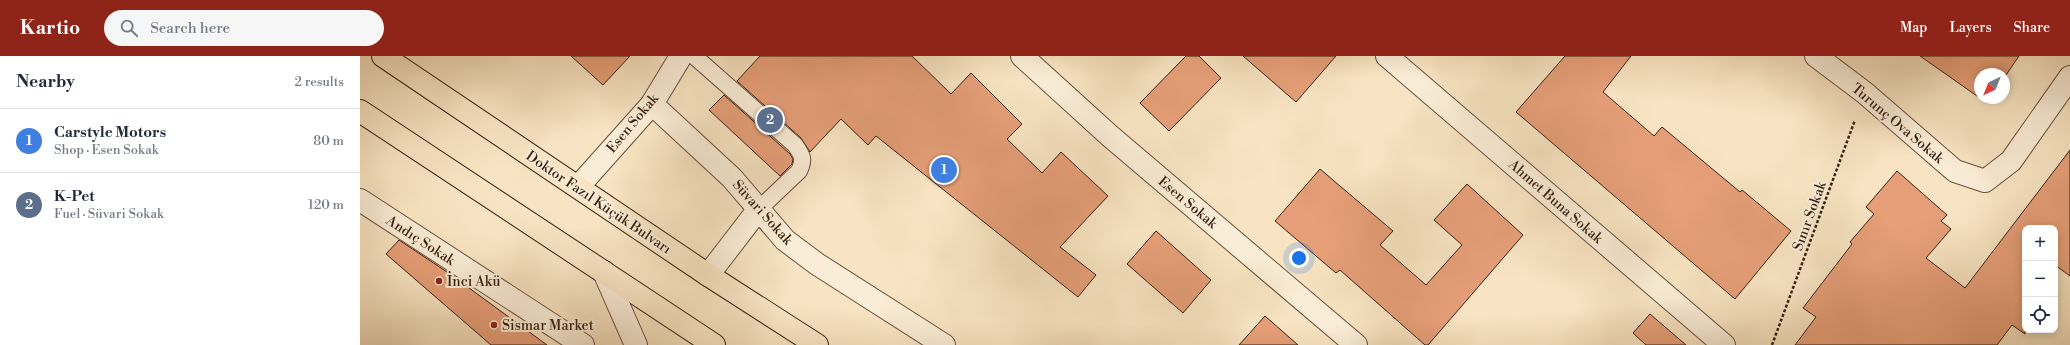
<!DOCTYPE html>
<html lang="en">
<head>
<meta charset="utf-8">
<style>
	body { margin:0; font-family:"Libre Bodoni",serif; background:#f6f6f7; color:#1f2937 }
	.controls { position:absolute; right:12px; bottom:12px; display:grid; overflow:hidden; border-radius:8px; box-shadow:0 2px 10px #0003 }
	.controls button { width:36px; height:36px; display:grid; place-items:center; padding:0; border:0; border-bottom:1px solid #e0e1e3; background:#fff; color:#1f2937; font:20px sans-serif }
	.compass { position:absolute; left:1614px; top:12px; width:36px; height:36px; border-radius:50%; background:#fff; box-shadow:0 2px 10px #0003; rotate:223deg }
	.you { position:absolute; left:939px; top:202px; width:14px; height:14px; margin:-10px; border:3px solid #fff; border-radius:50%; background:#1a73e8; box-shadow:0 0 0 6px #1a73e833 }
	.badge { display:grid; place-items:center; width:26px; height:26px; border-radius:50%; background:#8f2418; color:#fff; font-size:13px; font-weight:700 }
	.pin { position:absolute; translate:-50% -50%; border:2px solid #fff; box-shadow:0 1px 4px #0006 }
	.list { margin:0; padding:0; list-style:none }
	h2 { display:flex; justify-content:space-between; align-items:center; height:52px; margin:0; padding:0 16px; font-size:17px }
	h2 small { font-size:13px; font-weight:400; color:#747a83 }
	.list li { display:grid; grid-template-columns:26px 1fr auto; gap:12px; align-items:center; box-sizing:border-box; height:64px; padding:0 16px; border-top:1px solid #e0e1e3 }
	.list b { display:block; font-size:15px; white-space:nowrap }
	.list p { margin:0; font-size:13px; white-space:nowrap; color:#747a83 }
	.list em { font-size:13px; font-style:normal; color:#747a83 }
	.icon { flex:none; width:22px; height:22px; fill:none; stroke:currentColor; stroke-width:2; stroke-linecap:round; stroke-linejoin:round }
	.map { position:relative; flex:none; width:1710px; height:289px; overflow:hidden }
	header { display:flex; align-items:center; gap:24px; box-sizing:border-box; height:56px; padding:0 20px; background:#8f2418; color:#fff }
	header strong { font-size:19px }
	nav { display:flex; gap:22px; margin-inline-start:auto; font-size:14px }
	.search { width:280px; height:36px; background:#f6f6f7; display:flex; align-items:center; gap:10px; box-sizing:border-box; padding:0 14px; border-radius:22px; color:#747a83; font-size:15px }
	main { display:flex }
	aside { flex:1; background:#fff }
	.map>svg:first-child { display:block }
	.building { fill:#e69f78; stroke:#391f11 }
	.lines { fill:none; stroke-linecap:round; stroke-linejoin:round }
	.service-casing { stroke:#69503d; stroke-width:18 }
	.minor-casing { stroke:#69503d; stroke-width:24 }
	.trunk-casing { stroke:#391f11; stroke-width:24 }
	.path { stroke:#391f11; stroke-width:2.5; stroke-dasharray:3 2; stroke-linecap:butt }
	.service { stroke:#faedd7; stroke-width:16 }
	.minor { stroke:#faedd7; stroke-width:22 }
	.trunk { stroke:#f8e4c2; stroke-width:22 }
	.poi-dot { fill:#8f2418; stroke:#faedd7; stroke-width:1.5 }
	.labels { text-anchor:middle; stroke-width:4; stroke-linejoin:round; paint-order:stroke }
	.street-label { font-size:14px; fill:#391f11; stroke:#faedd7 }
	.poi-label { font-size:14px; fill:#391f11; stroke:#faedd7; text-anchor:start }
</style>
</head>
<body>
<header>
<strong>Kartio</strong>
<div class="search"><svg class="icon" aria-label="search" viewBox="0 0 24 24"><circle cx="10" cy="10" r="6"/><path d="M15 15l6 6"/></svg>Search here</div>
<nav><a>Map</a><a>Layers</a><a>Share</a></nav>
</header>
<main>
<aside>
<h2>Nearby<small>2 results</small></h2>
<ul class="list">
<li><span class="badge" style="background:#3f7fe0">1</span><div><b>Carstyle Motors</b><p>Shop · Esen Sokak</p></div><em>80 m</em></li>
<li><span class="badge" style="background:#5c6f8a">2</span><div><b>K-Pet</b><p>Fuel · Süvari Sokak</p></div><em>120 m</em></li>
</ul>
</aside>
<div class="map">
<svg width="1710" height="289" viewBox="0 0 1710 289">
	<rect width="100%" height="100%" fill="#f8e4c2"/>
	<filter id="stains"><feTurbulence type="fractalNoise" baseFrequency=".005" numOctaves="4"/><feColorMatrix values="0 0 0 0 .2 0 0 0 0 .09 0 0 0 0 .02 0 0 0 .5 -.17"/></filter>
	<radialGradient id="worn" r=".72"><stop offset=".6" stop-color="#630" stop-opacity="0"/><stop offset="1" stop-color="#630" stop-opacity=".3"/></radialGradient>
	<g class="building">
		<path d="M211,0H270L243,29Z"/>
		<path d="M400,0H552L591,38L611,17L662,68L647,83L682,117L701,96L748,140L700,191L736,219L718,241L516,80L508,89L481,63L450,96L441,82L377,25Z"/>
		<path d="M826,0H839L861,22L809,75L780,47Z"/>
		<path d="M883,0H976L936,46Z"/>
		<path d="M1205,0H1271L1243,36L1294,80L1302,71L1380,136L1382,134L1431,175L1375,243L1156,56Z"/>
		<path d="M1560,0H1659L1644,22V18H1620V42H1630L1627,47Z"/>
		<path d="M364,39L430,98L433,103L432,108L420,120L349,54Z"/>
		<path d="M1710,94V220L1695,209V172H1665V278L1652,269L1637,289H1435L1456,261L1443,252L1492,188L1490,186L1514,158L1506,151L1537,115L1587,159L1581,165L1591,173L1566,202L1605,232Z"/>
		<path d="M960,113L1033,175L1020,189L1066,229L1102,189L1074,164L1107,128L1163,179L1068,289H1065L980,214L976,217L915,165Z"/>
		<path d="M796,175L851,224L823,257L767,208Z"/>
		<path d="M39,184L90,218L187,289H131L26,198Z"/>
		<path d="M1290,258L1326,289H1286L1273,277Z"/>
		<path d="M905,260L938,289H879Z"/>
	</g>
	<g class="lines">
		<defs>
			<path id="service" d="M334,0L435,89C442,99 445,103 439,115L398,154"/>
			<g id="minor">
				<path d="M662,0L750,80L996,289"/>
				<path d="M1027,0L1364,289"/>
				<path d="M1456,0L1505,37L1595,115L1625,125L1651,105L1710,21"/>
				<path d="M292,48L372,122L425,184L457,208L584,289"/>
				<path d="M218,131L292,48L321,0"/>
				<path d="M0,144L223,289"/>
				<path d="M244,216L276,289"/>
				<path d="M348,219L398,154"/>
			</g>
			<g id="trunk">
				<path d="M23,0L348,219L457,289"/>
				<path d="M0,55L354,289"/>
			</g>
		</defs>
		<use href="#service" class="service-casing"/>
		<use href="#minor" class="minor-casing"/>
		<use href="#trunk" class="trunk-casing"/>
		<path class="path" d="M1412,289L1495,64"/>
		<use href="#service" class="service"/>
		<use href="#minor" class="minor"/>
		<use href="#trunk" class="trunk"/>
	</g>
	<g class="poi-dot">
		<circle cx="79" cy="225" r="4"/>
		<circle cx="134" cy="269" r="4"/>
	</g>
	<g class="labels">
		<g class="street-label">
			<text transform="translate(272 67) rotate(-50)" y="5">Esen Sokak</text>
			<text transform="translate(1538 67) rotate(40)" y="5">Turunç Ova Sokak</text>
			<text transform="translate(1196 145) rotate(41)" y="5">Ahmet Buna Sokak</text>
			<text transform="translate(239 146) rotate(34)" y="5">Doktor Fazıl Küçük Bulvarı</text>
			<text transform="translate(828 146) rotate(40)" y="5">Esen Sokak</text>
			<text transform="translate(403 156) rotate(48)" y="5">Süvari Sokak</text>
			<text transform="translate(1449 160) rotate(-70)" y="5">Sınır Sokak</text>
			<text transform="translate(61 184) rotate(33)" y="5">Andıç Sokak</text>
		</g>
		<g class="poi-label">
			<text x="87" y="230">İnci Akü</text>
			<text x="142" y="274">Sismar Market</text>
		</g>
	</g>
	<rect width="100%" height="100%" filter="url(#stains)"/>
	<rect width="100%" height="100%" fill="url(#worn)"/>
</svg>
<div class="controls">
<button>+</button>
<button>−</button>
<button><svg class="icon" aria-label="locate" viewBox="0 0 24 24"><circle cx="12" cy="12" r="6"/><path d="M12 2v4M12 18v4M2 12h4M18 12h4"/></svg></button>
</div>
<svg class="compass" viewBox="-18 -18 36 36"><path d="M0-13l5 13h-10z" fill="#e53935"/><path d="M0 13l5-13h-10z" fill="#747a83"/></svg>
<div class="you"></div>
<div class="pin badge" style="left:584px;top:114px;background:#3f7fe0">1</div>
<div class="pin badge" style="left:410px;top:64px;background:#5c6f8a">2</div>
</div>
</main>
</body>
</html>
